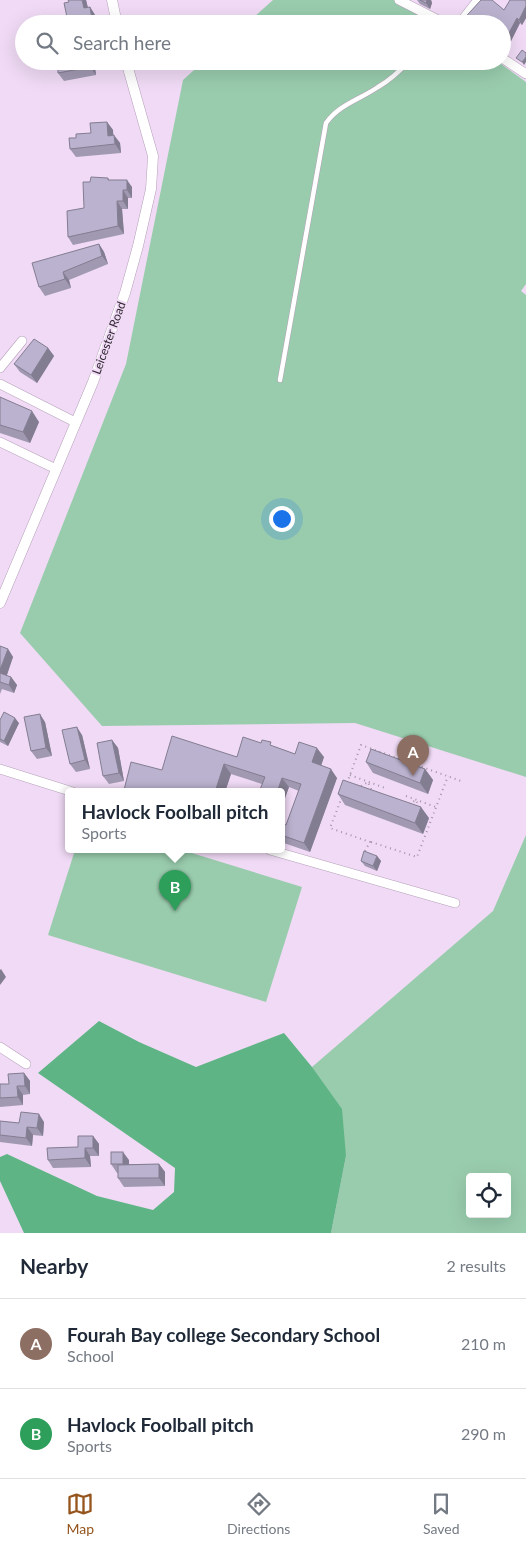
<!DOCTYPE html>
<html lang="en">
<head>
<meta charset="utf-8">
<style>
	body { margin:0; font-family:Lato,sans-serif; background:#f6f6f7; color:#1f2937 }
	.controls { position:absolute; right:15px; bottom:15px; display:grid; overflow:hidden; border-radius:5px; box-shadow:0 5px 20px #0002 }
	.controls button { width:45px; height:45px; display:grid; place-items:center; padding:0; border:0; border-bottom:1px solid #e0e1e3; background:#fff; color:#1f2937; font:25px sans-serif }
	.you { position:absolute; left:281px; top:518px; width:18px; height:18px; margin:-12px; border:4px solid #fff; border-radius:50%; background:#1a73e8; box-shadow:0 0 0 8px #1a73e833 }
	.badge { display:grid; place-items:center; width:32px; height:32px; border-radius:50%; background:#95551d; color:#fff; font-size:16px; font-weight:700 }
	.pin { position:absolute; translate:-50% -41px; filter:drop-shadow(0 1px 2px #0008) }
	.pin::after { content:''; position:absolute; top:26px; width:18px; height:15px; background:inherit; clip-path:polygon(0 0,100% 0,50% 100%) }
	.popup { position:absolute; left:65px; top:788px; width:220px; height:65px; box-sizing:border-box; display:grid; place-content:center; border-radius:5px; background:#fff; filter:drop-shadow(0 1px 4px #0005); font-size:16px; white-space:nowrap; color:#747a83 }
	.popup b { font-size:19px; color:#1f2937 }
	.popup::after { content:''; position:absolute; left:50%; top:100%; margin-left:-10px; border:10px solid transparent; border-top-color:#fff }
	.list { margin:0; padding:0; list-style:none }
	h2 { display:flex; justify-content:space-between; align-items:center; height:65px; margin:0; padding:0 20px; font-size:21px }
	h2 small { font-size:16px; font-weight:400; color:#747a83 }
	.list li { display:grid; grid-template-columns:32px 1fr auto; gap:15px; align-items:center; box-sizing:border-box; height:90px; padding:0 20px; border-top:1px solid #e0e1e3 }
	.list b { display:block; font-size:19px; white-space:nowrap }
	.list p { margin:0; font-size:16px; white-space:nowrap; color:#747a83 }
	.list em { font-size:16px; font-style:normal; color:#747a83 }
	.icon { flex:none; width:28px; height:28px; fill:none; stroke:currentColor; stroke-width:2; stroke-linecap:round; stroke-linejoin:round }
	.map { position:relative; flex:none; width:526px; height:1233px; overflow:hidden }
	.search { position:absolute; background:#fff; box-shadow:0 5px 20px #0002; left:15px; right:15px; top:15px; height:55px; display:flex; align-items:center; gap:12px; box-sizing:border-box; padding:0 18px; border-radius:28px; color:#747a83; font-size:19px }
	.sheet { height:245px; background:#fff }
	nav { display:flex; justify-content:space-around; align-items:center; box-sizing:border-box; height:70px; border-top:1px solid #e0e1e3; background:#fff; font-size:14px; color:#747a83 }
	nav a { display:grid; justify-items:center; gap:2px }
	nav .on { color:#95551d }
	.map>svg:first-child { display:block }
	.green { fill:#99ccad; fill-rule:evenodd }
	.forest { fill:#5fb485 }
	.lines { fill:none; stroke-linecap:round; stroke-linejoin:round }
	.service-casing { stroke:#b5a0b9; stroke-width:5.5 }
	.minor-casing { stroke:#b5a0b9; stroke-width:10 }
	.tertiary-casing { stroke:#b5a0b9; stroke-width:11 }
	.path { stroke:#a393a7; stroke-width:2; stroke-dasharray:1 4; stroke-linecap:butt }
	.service { stroke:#fff; stroke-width:4.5 }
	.minor { stroke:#fff; stroke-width:9 }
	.tertiary { stroke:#fff; stroke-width:10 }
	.wall { fill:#a199b2 }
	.shaded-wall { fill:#837d91 }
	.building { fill:#bbb2cf; stroke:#837d91 }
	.labels { text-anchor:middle; stroke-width:4; stroke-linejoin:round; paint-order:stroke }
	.street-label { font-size:12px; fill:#2f2731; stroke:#f0daf5 }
</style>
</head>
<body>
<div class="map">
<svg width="526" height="1233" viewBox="0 0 526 1233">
	<rect width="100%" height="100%" fill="#f0daf5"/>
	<g class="green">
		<path d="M273,0H402L440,24H246Z"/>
		<path d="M204,61H497L526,82V284L521,291L526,295V777L355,723L102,726L20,633L126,364L183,80Z"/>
		<path d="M526,835V1233H331L346,1156L312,1067L493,911ZM470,1177H507V1214H470Z"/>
		<path d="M75,850H182L302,887L266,1002L48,935Z"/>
	</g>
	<path class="forest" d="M99,1021L139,1042L196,1067L284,1033L312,1067L342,1109L346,1156L331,1233H24L0,1181V1157L7,1154L97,1196L153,1210L174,1192L175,1168L38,1073Z"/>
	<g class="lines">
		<defs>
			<path id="service" d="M280,380L326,123C340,104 359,100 378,87C390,80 400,71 409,61"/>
			<g id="minor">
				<path d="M399,0L446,24"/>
				<path d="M459,24L478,0"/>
				<path d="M502,58L526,74"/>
				<path d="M0,368L22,341"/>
				<path d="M0,384L75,422"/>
				<path d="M0,442L56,469"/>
				<path d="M0,769L73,792"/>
				<path d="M270,850L455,903"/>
				<path d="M0,1047L26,1064"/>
			</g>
			<g id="tertiary">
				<path d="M112,0L117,24"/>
				<path d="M0,603L93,382L125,293L138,246L151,189L153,156L126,61"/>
			</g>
		</defs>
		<use href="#service" class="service-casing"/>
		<use href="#minor" class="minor-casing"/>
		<use href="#tertiary" class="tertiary-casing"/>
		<g class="path">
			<path d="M350,775L385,788"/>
			<path d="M347,783L361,745L461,781"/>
			<path d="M361,786L368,782L372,791"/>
			<path d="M406,796L436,807"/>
			<path d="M342,797L330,828L370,842L364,853"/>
			<path d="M409,804L416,800L419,807"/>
			<path d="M371,842L417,857L448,776"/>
		</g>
		<use href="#service" class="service"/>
		<use href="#minor" class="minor"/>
		<use href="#tertiary" class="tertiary"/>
	</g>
	<g class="wall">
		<path d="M86,0L88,8L90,7L95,15L97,24H69L68,22Z"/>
		<path d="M417,0H431L432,3L430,9L420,4Z"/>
		<path d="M526,1V18L522,25L520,23L505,53L502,52V24L504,10Z"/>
		<path d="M94,61L96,75L64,81L58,73Z"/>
		<path d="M107,122L113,130V135L120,143L121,153L76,157L70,149L76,138L91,133Z"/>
		<path d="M108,178L109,180L132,187V198H128V209H122L124,234L73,245L68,237L84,208L90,182Z"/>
		<path d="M99,244L104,252L108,264L69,280L71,288L45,296L39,287Z"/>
		<path d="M48,348L54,356L37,383L20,372L14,364Z"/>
		<path d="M0,397L39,422L30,443L0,433Z"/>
		<path d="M0,646L8,649L13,657L6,676L11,677L17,685L14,693L2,689L0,694Z"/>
		<path d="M0,720L19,723L8,746L0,742Z"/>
		<path d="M45,722L52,756L37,759L31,751Z"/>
		<path d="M82,735L90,769L76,772L70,764Z"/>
		<path d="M112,740L118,748L124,781L109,784L103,776Z"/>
		<path d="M273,746L295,754L324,757L321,765L337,778L310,852L281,842V823L286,825L299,791L289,787L281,809V792L262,784L231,774L225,792H125L124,790L162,770L237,757Z"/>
		<path d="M366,762L425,769L433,780L428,794L373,773Z"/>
		<path d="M338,794L429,818L423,834L345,805Z"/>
		<path d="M377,856L381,861L377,871L365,866L361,861Z"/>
		<path d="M24,1073L30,1081V1094L23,1095V1105L0,1107V1084H9Z"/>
		<path d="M0,1121L19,1123L44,1122L43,1136L33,1135L32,1146L0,1142Z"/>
		<path d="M93,1136L99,1144V1156H90L91,1167L53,1168L48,1160L78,1147Z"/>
		<path d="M129,1160V1164H159L165,1172V1186L124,1187L118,1178V1173H117L111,1164Z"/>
	</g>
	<g class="shaded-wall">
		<path d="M82,0H86L90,17L84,8Z"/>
		<path d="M427,0H431L432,3L430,9L426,3Z"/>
		<path d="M526,6V18L522,25L519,20Z"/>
		<path d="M90,7L95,15L97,24H95L92,19Z"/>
		<path d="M517,18L520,23L505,53L502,49V46Z"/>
		<path d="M526,57V62L524,65L522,62Z"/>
		<path d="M89,61H94L96,75L90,67Z"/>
		<path d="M107,122L113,130L114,144L108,136Z"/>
		<path d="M114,135L120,143L121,153L115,144Z"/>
		<path d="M127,180L132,187V198L127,190Z"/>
		<path d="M123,190L128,198V209L123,201Z"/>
		<path d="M117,201L122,209L124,234L118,226Z"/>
		<path d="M99,244L104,252L108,264L102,256Z"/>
		<path d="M63,272L69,280L71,288L65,279Z"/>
		<path d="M48,348L54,356L37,383L31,375Z"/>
		<path d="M32,411L39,422L30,443L23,432Z"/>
		<path d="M8,649L13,657L5,681L0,674V670Z"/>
		<path d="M11,677L17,685L14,693L9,685Z"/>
		<path d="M40,714L45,722L52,756L46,748Z"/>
		<path d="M15,718L19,723L8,746L4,741Z"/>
		<path d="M77,727L82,735L90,769L85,760Z"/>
		<path d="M112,740L118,748L124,781L119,773Z"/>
		<path d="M317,748L324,757L319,772L312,762Z"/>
		<path d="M224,764L231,774L225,792H215Z"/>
		<path d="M331,769L337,778L310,852L304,843Z"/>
		<path d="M425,769L433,780L428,794L420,783Z"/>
		<path d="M282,778L289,787L281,809V792H277Z"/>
		<path d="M421,807L429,818L423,834L415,823Z"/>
		<path d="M377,856L381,861L377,871L373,866Z"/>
		<path d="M1,969L6,977L0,985V970Z"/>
		<path d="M24,1073L30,1081V1094L25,1086Z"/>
		<path d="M17,1086L23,1095V1105L18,1097Z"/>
		<path d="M39,1114L44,1122L43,1136L37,1128Z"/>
		<path d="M27,1127L33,1135L32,1146L26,1138Z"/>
		<path d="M93,1136L99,1144V1156L93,1148Z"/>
		<path d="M85,1148L90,1156L91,1167L85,1158Z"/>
		<path d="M123,1152L129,1160V1172L123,1164Z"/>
		<path d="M159,1164L165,1172V1186L159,1178Z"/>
	</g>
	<g class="building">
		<path d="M68,0H82L84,8L90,7L92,19L68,22L64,3L69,2Z"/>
		<path d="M420,0H427L426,3Z"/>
		<path d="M481,0H492L504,10L510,0H524L526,1V6L519,20L517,18L502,46V24H459Z"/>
		<path d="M522,50L526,53V57L522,62L516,58Z"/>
		<path d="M58,61H89L90,67L58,73Z"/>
		<path d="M107,122L108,136L114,135L115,144L70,149L69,138H76V134L91,133L90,123Z"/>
		<path d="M91,177L108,178V180H127V190H123V201H117L118,226L68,237L67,211L84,208L83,182H90Z"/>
		<path d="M99,244L102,256L63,272L65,279L39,287L32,263Z"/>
		<path d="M34,339L48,348L31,375L14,364Z"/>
		<path d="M0,397L32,411L23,432L0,425Z"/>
		<path d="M0,646L8,649L0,670Z"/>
		<path d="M0,673L11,677L9,685L0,682Z"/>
		<path d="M4,712L15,718L4,741L0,739V720Z"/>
		<path d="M40,714L46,748L31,751L24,717Z"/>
		<path d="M77,727L85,760L70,764L62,730Z"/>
		<path d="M172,736L237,757L243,737L261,743L262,740L271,742L270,745L295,754L299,742L317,748L312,762L331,769L304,843L281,835V823L286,825L301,784L282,778L277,792H259L265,777L224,764L215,792H132L124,790L131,762L162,770Z"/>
		<path d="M112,740L119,773L103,776L97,743Z"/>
		<path d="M371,749L425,769L420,783L366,762Z"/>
		<path d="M343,780L421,807L415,823L338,794Z"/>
		<path d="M364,851L377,856L373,866L361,861Z"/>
		<path d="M24,1073L25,1086H17L18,1097L0,1098V1084H9L8,1074Z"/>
		<path d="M21,1112L39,1114L37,1128L27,1127L26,1138L0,1135V1121L19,1123Z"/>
		<path d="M78,1136H93V1148H85V1158L48,1160L47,1148L78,1147Z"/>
		<rect x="111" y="1152" width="12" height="12"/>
		<path d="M159,1164V1178H118V1165Z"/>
	</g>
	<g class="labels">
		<g class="street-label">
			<text transform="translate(109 338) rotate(-70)" y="4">Leicester Road</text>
		</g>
	</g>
</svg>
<div class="controls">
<button><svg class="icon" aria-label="locate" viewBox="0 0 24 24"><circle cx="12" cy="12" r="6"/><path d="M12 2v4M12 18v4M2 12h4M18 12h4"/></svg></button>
</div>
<div class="you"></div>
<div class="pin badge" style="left:413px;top:776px;background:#8d6e63">A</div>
<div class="pin badge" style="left:175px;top:911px;background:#2e9e5b">B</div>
<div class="popup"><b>Havlock Foolball pitch</b>Sports</div>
<div class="search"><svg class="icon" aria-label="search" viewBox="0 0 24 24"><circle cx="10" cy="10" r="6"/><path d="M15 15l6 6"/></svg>Search here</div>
</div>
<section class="sheet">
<h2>Nearby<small>2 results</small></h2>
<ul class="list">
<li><span class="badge" style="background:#8d6e63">A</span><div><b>Fourah Bay college Secondary School</b><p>School</p></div><em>210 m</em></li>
<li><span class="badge" style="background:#2e9e5b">B</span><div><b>Havlock Foolball pitch</b><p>Sports</p></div><em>290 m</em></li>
</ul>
</section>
<nav>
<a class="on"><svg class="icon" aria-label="map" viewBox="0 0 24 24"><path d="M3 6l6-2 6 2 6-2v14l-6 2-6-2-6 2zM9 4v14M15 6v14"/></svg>Map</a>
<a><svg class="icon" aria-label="directions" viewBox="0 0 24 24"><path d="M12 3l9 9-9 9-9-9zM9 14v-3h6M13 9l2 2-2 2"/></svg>Directions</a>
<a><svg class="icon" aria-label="saved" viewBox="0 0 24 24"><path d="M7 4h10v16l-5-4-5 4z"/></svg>Saved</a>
</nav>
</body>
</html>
